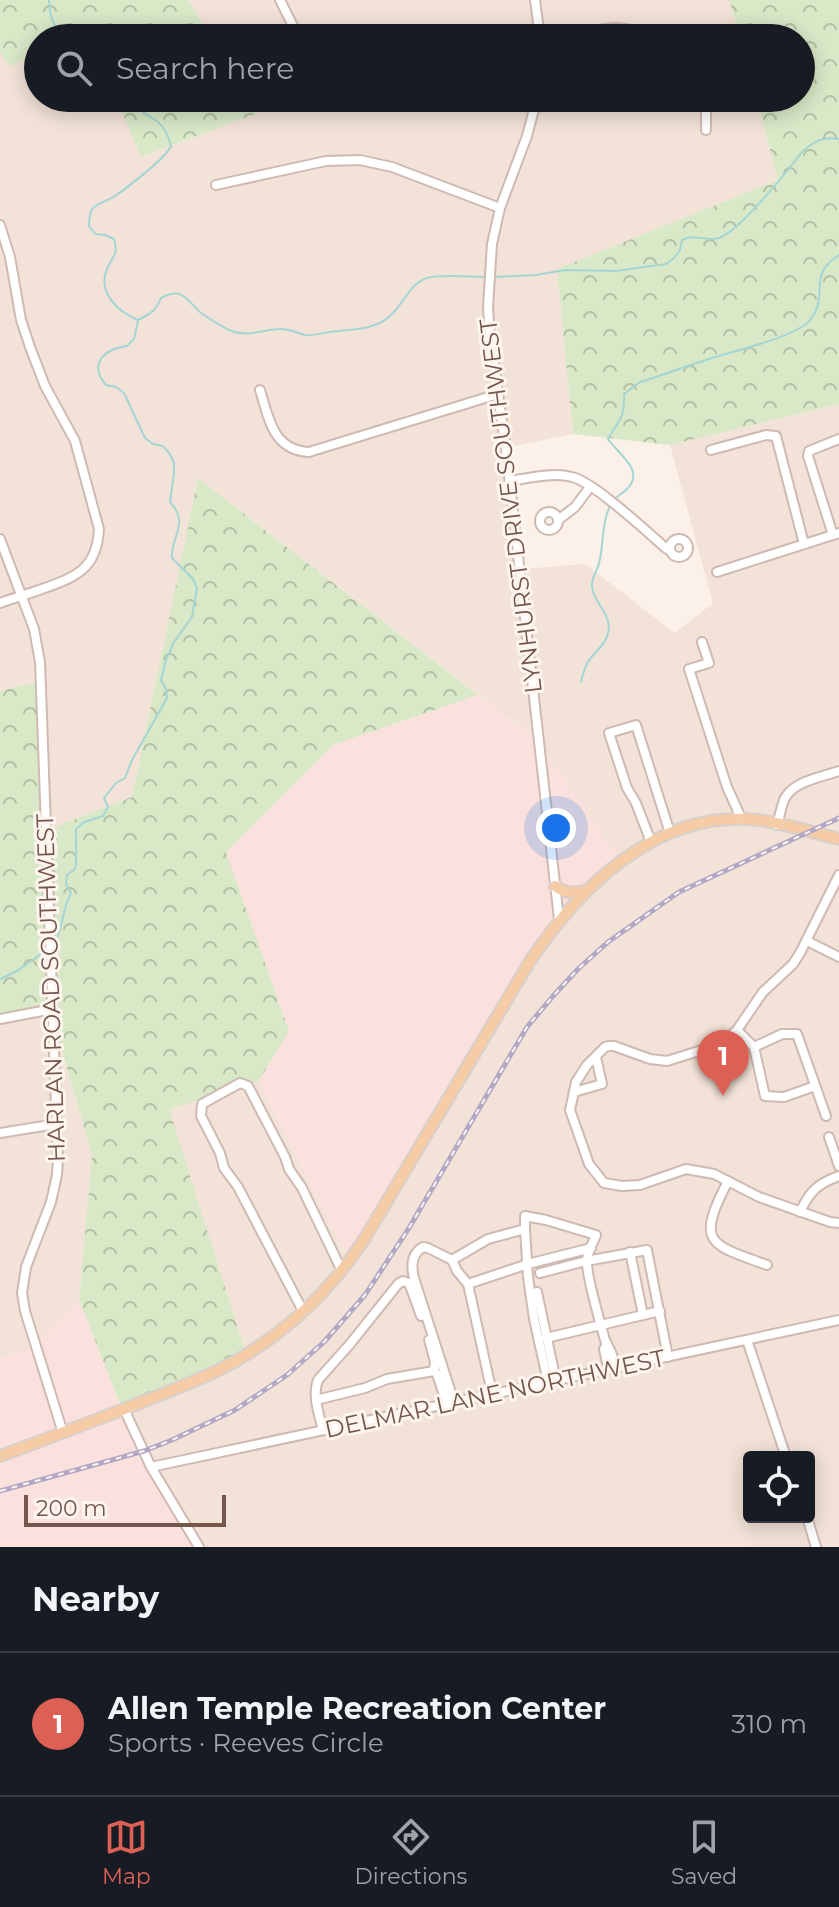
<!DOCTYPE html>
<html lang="en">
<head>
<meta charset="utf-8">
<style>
	body { margin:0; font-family:Montserrat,sans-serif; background:#242831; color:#f1f3f6 }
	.controls { position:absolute; right:24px; bottom:24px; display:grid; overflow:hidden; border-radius:8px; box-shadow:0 4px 20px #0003 }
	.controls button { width:72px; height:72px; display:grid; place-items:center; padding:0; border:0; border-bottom:2px solid #363941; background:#171b24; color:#f1f3f6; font:40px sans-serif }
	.scale { position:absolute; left:24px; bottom:20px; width:202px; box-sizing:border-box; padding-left:8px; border:4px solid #74564d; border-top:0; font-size:22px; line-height:28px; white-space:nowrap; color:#74564d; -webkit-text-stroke:6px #fef6ee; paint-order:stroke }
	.you { position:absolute; left:556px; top:828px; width:28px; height:28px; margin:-20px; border:6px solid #fff; border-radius:50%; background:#1a73e8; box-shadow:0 0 0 12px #1a73e833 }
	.badge { display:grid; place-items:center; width:52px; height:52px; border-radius:50%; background:#dd6055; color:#fff; font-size:26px; font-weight:700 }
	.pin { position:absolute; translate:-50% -66px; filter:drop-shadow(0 2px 4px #0008) }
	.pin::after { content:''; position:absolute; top:42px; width:28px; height:24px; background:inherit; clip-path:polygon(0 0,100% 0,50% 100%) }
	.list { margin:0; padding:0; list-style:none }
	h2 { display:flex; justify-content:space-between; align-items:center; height:104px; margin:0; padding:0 32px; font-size:34px }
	h2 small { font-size:26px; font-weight:400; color:#9ea1a6 }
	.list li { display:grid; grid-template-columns:52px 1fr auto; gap:24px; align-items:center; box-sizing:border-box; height:144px; padding:0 32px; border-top:2px solid #363941 }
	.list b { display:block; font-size:30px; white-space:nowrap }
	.list p { margin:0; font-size:26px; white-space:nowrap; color:#9ea1a6 }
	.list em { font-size:26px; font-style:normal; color:#9ea1a6 }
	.icon { flex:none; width:44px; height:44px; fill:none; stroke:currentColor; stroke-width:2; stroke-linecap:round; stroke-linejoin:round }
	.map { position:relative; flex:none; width:839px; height:1547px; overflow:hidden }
	.search { position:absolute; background:#171b24; box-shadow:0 4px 20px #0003; left:24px; right:24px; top:24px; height:88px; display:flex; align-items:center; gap:20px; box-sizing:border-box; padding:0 28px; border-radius:44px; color:#9ea1a6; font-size:30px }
	.sheet { height:248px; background:#171b24 }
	nav { display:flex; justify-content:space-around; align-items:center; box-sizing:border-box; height:112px; border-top:2px solid #363941; background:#171b24; font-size:22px; color:#9ea1a6 }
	nav a { display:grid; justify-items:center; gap:4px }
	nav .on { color:#dd6055 }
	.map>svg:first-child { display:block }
	.residential { fill:#f2e2d7; fill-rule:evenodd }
	.commercial { fill:#fbe1dd }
	.forest { fill:url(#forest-crowns) }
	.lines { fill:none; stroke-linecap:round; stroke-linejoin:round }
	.stream { stroke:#a4d5d5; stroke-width:2 }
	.minor-casing { stroke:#cfbab1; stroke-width:12 }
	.major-casing { stroke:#d8d0cd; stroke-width:14 }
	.minor { stroke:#fff; stroke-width:8 }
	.major { stroke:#f5cca5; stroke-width:10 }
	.rail-casing { stroke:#b2a7c5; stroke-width:5 }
	.rail { stroke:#fef6ee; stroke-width:2; stroke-dasharray:6; stroke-linecap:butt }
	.labels { text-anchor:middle; stroke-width:6; stroke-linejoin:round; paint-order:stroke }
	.street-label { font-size:24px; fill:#74564d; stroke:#fef6ee }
</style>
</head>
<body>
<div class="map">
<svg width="839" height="1547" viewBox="0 0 839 1547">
	<defs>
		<pattern id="forest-crowns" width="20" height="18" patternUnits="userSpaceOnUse" patternTransform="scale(2)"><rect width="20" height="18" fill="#d9e8c7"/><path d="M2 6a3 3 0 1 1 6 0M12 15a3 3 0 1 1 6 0" fill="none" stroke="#b5bfa4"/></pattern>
	</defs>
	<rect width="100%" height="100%" fill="#fbf1e8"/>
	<g class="residential">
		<path d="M188,0H729L740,38H212Z"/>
		<path d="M38,51V98H116L142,157L257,113L249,98H756L778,180L557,269L573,434L508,447L523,569L585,564L675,633L713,603L670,445L839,404V1547H197L122,1409L246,1354L168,1108L259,1081L349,1261L537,740L198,478L132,797L44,831L39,681L0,691V52L10,66ZM749,1457H809V1517H749Z"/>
		<path d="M48,1006L92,1155L79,1300L35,1347L0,1359V1015Z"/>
	</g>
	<g class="commercial">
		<path d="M478,695L537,740L617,856L573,904L537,948L350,1262L259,1081L289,1030L225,852L333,745Z"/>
		<path d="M79,1300L120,1405L197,1547H0V1359L35,1347Z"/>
	</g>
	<g class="forest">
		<path d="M0,0H188L212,38H90L84,25L61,38H38V51L10,67L0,52Z"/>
		<path d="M729,0H839V404L670,445L573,434L557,269L778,180L756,98H801V38H740Z"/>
		<path d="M116,98H249L258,113L141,157Z"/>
		<path d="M198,478L478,695L333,745L226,852L289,1031L259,1081L169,1109L246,1354L122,1409L79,1300L92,1155L49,1006L0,1015V691L40,681L44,831L132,797Z"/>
	</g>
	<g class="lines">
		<g class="stream">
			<path d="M49,0C50,20 53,27 69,38"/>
			<path d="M74,38L90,33L100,38"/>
			<path d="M136,98C140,115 146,113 158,122C165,128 169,138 171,146C166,158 128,187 115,196C109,200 98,203 93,208C89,213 89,220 89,226L95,234L105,235L114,239C119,256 112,256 107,269C97,292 118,312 138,320C150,314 156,311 161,298C183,286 186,300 201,313C209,319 218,324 227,329C247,339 262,329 281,329C290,329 297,333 305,335C313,336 322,333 330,332C351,329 377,331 393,313C404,302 411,283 427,278C438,274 474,277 489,277"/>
			<path d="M495,277L536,275L565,270L616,271L666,264L674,258L680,250L682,240C695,233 705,242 719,238C739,232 788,170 803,151C815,141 823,136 839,139"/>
			<path d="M613,500C618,496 624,492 628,488C645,470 617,453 608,439C619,420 625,418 624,394L640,382C663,375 684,367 706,360C729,352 797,337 810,320C830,296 806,275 839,255"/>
			<path d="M581,682C583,674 585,665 590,659C596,651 606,644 608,633C613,615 594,604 592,587C591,578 597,572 599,563C604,545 601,526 609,508"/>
			<path d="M54,943C64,927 62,909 71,893L66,884L67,875L75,869C78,856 75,843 76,829L84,822L103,816L108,807L104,798L116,783L125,778L132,760L167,698L166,689L161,680L166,660L174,642L192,617L197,588L193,579L172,558C171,535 190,524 170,502L174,473V463L170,454L163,446L153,444L145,438L124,393L116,387L106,385C88,364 104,349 127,346L134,339L138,321"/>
			<path d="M0,979L17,971L47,950"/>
		</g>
		<defs>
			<g id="minor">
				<path d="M280,0L299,38"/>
				<path d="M535,0L540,38"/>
				<path d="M563,38C595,32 619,19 650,38"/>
				<path d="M537,98L527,136L500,208L492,244L488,307L490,336L507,458L559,919"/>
				<path d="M703,98L706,107V130"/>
				<path d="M216,185L326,161L360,160L392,167L500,208"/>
				<path d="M0,225L10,257L21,320L30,347L45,386L75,441L99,529C97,569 76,577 42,589C28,594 14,598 0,603"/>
				<path d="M260,390C269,419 273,450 309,452L498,394"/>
				<path d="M711,450L766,435L776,436L804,544"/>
				<path d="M510,481C529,478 553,472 572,477C594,482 647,532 667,549H670"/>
				<circle cx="549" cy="521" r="9"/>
				<path d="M558,520L575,507L590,487"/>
				<path d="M833,535L808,456L809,451L839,439"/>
				<path d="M0,539L34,629L40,662L58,1160L57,1175L51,1202L26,1267L22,1293L25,1311L63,1433"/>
				<circle cx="679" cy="548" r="9"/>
				<path d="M717,572L839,533"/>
				<path d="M702,642L709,663L689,669L727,787L742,820"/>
				<path d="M777,825C780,816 781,806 785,798C794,781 822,777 839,771"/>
				<path d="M651,842L636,803L627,788L609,733L636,725L670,833"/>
				<path d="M839,875L800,953L793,964L763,992L737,1030L721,1044L667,1061L650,1059L614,1046H609L605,1047L587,1065L576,1082L570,1110L589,1164L604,1183L622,1186L640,1185L686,1169L714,1174L759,1197L830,1222L839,1223"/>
				<path d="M807,941L839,957"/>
				<path d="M0,1019L42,1011H52"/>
				<path d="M737,1030L754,1047"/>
				<path d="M754,1047L782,1034H797L826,1116"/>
				<path d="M754,1047L765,1096L784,1097L815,1086"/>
				<path d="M574,1092L602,1084L596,1057"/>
				<path d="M0,1133L56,1124"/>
				<path d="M829,1137L839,1166"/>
				<path d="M728,1181C696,1243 708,1244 767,1265"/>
				<path d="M800,1212C810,1191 817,1184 839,1176"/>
				<path d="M525,1229V1216L546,1220L596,1235C593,1243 588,1251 587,1259C585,1271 601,1326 605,1340C609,1350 616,1356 612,1369"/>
				<path d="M630,1252L643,1315"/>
				<path d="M452,1260L457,1271L468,1284L492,1393"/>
				<path d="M540,1273L586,1261L647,1250L668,1357"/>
				<path d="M468,1284L528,1264L591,1248"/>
				<path d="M537,1292L556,1381"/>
				<path d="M303,1311L238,1187L224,1168L220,1153L201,1116L202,1104L240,1083L248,1086L285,1157L289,1169L302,1188L342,1271"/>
				<path d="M546,1338L660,1311"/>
				<path d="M429,1340L435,1362L434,1371"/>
				<path d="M747,1340L786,1457"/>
				<path d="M607,1345L604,1349L607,1363L612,1369"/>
				<path d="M316,1400L365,1388L387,1379L434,1371L437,1374L447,1404"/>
				<path d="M454,1402L414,1278C411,1266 411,1254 423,1247L428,1248L452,1260L488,1239L525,1229L528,1277L534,1319L548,1382"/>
				<path d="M124,1409L151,1467L199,1547"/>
				<path d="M323,1430C319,1414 312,1396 318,1380L350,1344L398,1284L403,1281L409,1283L421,1316"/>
				<path d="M151,1467L839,1320"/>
				<path d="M807,1517L816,1547"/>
			</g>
			<g id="major">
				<path d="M555,886C566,894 574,893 586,891"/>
				<path d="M0,1456C44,1440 88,1423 132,1406C160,1395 189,1384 217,1371C277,1341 329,1294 365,1238L530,961C579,888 653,814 748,819C778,821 810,832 839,839"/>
			</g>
		</defs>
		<use href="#minor" class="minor-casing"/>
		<use href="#major" class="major-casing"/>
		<use href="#minor" class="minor"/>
		<use href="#major" class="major"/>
		<defs>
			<path id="rail" d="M0,1491L144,1451L172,1440L235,1410L287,1375L324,1342L365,1295L409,1228L527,1027L554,995L578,969L608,942L679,892L839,818"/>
		</defs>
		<use href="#rail" class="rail-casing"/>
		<use href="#rail" class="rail"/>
	</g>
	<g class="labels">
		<g class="street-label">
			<text transform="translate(511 506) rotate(-97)" y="8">LYNHURST DRIVE SOUTHWEST</text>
			<text transform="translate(51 988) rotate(-92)" y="8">HARLAN ROAD SOUTHWEST</text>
			<text transform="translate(495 1394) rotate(-12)" y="8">DELMAR LANE NORTHWEST</text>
		</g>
	</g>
</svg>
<div class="controls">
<button><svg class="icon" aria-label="locate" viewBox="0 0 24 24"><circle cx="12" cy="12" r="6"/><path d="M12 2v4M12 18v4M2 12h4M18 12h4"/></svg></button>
</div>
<div class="scale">200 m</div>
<div class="you"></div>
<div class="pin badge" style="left:723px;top:1096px">1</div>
<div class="search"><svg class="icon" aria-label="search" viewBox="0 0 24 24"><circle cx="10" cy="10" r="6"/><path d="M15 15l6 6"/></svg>Search here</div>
</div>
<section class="sheet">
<h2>Nearby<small></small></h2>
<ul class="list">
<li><span class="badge">1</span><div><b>Allen Temple Recreation Center</b><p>Sports · Reeves Circle</p></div><em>310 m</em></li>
</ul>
</section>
<nav>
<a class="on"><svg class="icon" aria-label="map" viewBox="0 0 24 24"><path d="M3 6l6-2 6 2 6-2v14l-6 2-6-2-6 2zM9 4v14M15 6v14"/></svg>Map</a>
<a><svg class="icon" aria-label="directions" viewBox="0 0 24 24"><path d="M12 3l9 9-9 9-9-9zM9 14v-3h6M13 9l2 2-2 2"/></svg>Directions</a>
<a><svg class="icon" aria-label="saved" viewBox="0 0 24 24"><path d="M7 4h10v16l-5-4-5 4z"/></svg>Saved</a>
</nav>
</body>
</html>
